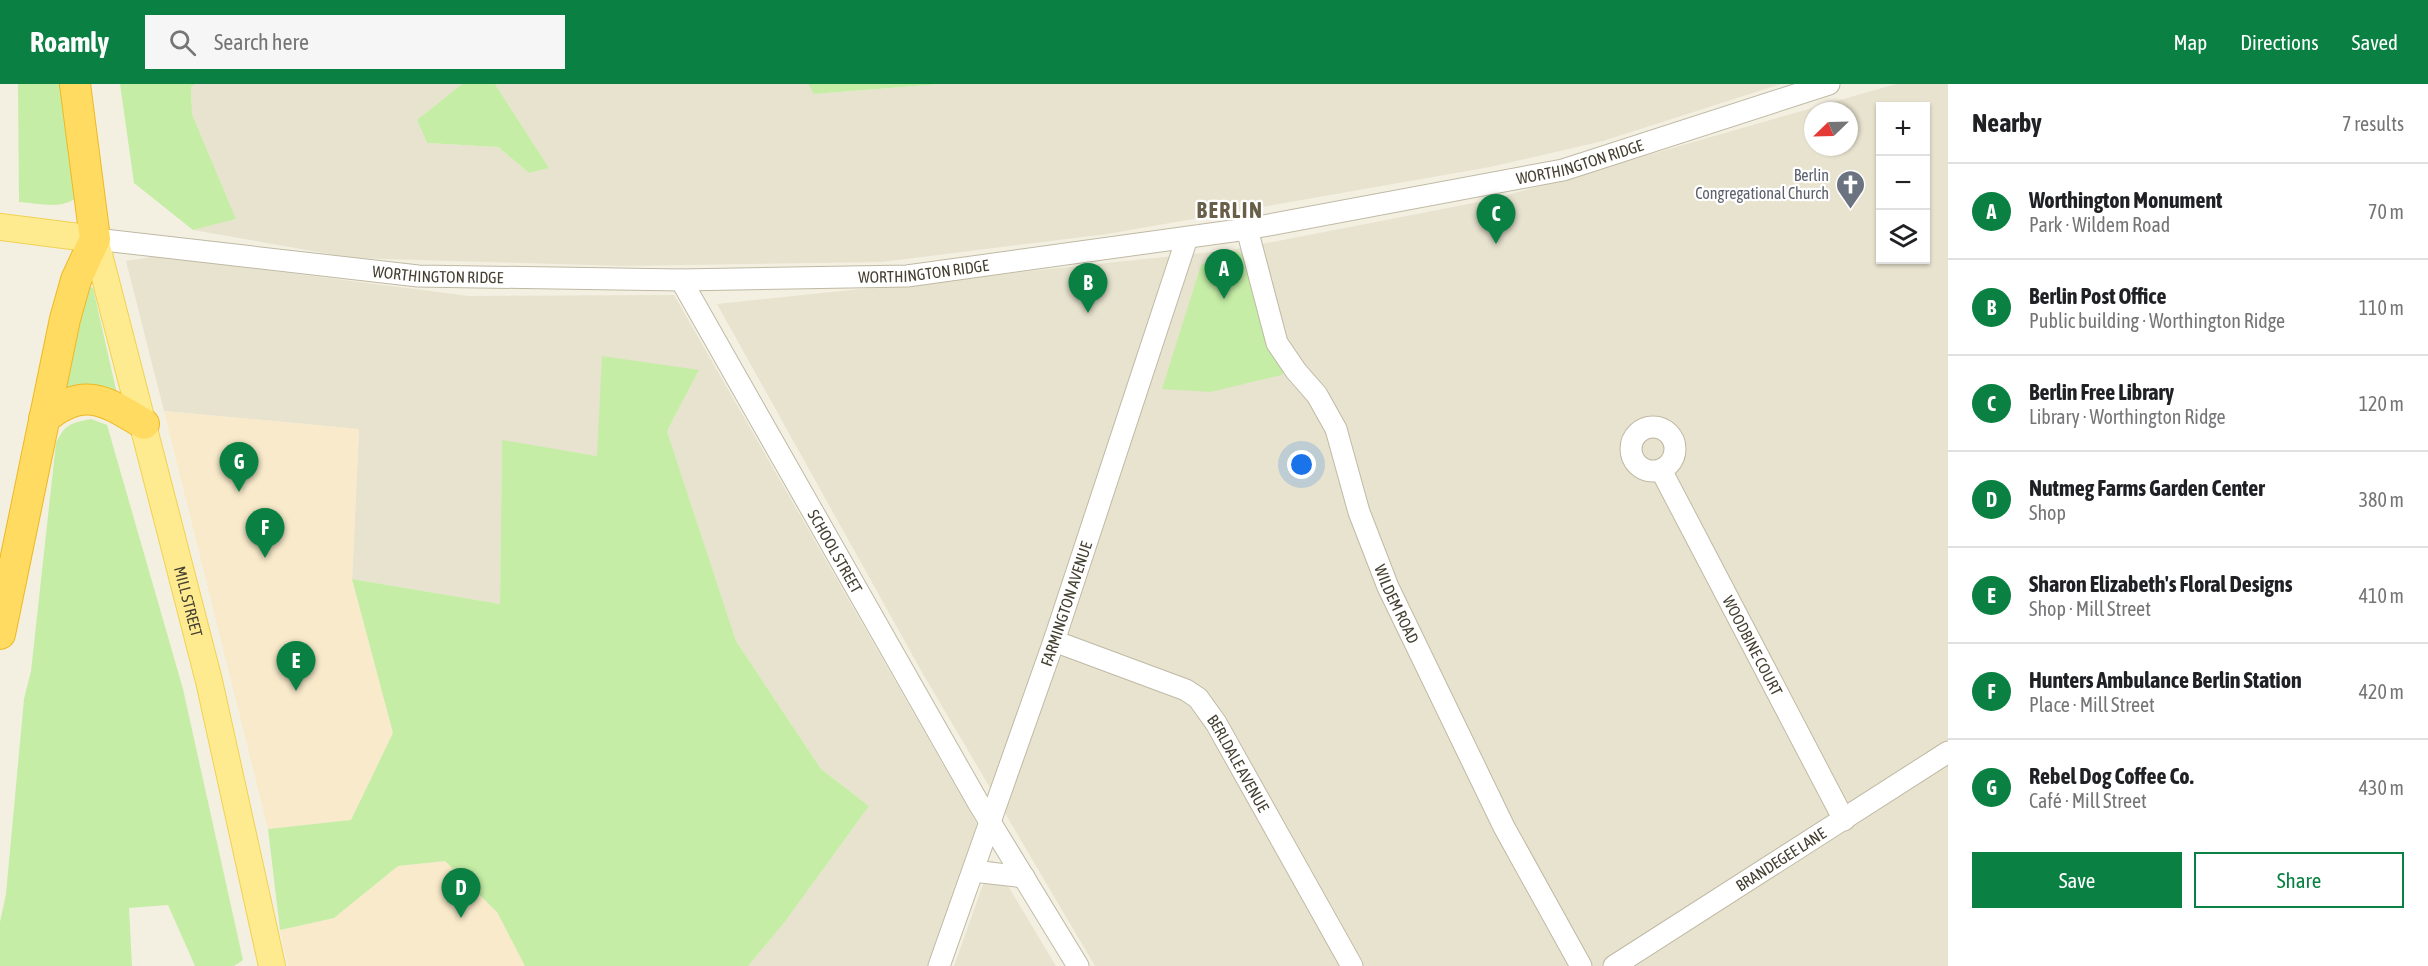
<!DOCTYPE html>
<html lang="en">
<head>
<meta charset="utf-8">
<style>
	body { margin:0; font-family:"Asap Condensed",sans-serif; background:#f6f6f6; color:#202124 }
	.controls { position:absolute; right:18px; top:18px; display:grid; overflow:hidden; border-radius:0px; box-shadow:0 2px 4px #0004 }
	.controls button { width:54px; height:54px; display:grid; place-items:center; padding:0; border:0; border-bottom:2px solid #e0e0e0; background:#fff; color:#202124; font:30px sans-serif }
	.compass { position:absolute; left:1804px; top:18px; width:54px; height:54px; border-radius:50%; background:#fff; box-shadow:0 2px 4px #0004; rotate:247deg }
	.you { position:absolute; left:1302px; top:381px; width:21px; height:21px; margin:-15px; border:4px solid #fff; border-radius:50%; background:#1a73e8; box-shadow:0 0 0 9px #1a73e833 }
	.badge { display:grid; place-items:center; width:39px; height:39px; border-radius:50%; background:#0b8043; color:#fff; font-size:20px; font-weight:700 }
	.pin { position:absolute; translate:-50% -50px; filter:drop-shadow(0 2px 3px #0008) }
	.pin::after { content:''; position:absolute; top:32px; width:21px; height:18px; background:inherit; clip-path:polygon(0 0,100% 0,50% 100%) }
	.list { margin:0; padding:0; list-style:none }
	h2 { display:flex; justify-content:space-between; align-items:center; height:78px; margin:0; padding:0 24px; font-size:26px }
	h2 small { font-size:20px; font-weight:400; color:#757577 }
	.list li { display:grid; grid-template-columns:39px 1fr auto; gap:18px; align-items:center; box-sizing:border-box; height:96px; padding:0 24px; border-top:2px solid #e0e0e0 }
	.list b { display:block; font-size:22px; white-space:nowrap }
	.list p { margin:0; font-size:20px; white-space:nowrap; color:#757577 }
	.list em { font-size:20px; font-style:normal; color:#757577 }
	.actions { display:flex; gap:12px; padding:18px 24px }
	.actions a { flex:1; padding:14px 0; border:2px solid #0b8043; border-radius:0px; text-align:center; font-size:21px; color:#0b8043 }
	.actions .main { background:#0b8043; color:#fff }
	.icon { flex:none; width:33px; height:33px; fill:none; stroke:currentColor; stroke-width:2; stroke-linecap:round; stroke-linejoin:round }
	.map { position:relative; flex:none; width:1948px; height:882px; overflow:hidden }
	header { display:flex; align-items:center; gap:36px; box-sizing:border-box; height:84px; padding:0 30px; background:#0b8043; color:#fff }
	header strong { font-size:28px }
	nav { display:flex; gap:33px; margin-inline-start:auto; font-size:21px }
	.search { width:420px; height:54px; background:#f6f6f6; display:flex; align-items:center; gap:15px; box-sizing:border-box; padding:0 21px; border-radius:0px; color:#757577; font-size:22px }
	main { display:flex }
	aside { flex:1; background:#fff }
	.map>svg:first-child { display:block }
	.residential { fill:#e8e3cf; fill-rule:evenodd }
	.commercial { fill:#f8eaca }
	.green { fill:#c5eda6 }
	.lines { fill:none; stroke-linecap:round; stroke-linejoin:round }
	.minor-casing { stroke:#bfb9a4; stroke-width:23 }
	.major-casing { stroke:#f0d153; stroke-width:28 }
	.highway-casing { stroke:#eeb821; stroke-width:32 }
	.minor { stroke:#fff; stroke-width:21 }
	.major { stroke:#ffeb8f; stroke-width:26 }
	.highway { stroke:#ffdb61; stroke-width:30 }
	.labels { text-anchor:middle; stroke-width:4.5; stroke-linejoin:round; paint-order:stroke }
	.street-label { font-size:16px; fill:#454032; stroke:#fff }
	.worship-label { font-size:16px; fill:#5b616d; stroke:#fff; text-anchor:end }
	.district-label { font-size:22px; font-weight:bold; letter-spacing:1.5px; fill:#695f48; stroke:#fff }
</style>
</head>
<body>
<header>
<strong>Roamly</strong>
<div class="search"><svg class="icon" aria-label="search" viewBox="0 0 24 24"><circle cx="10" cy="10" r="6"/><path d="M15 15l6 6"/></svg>Search here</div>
<nav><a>Map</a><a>Directions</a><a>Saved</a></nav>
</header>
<main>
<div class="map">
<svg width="1948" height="882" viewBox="0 0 1948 882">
	<rect width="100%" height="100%" fill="#f3f0e2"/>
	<g class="residential">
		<path d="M195,0H462L417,36L427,59L498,63L529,89L549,84L495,0H808L815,10L940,0H1781L1603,57L1490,83L1107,150L882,178L624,182L352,174L193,146L236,135L192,30L191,3Z"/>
		<path d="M1896,0H1948V882H1095L923,590L717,220L1231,166L1494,115ZM1880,22H1926V176H1880ZM1813,27H1849V63H1813Z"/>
		<path d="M157,172L469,212L674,211L977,740L928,882H748L784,839L869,722L821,685L736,557L667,347L699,286L597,372L502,357L500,520L352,495L359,345L164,327L126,177Z"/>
		<path d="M992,775L1056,882H954Z"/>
	</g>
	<g class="commercial">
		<path d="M164,327L359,345L352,495L393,649L351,736L268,745Z"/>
		<path d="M446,777L497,828L525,882H288L280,846L334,834L398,782Z"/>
	</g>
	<g class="green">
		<path d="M18,0H68L80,111C63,127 40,119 19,118Z"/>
		<path d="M120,0H195L191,3L192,30L236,135L193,146L134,99Z"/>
		<path d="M462,0H495L549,84L529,89L498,63L427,59L417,36Z"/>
		<path d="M808,0H940L814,10Z"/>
		<path d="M1231,166L1249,172L1286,282L1282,291L1210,308L1162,305L1201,181Z"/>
		<path d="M86,201L93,204L117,310L61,314Z"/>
		<path d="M602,272L699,286L667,347L736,557L821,685L869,722L784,839L748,882H525L497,828L445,777L398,782L334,834L280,846L268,745L351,736L393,649L352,495L500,520L502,356L597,372Z"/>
		<path d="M91,335L107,341L183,605L243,876L234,882H195L168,821L129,824L132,882H0V838L6,810L24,615L31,587L56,359C65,340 71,339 91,335Z"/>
	</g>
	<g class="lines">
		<defs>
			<g id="minor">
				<path id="s1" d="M1247,145L1277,259L1296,287L1317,311L1336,345L1359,428L1388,503L1504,743L1581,882"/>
				<path id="s2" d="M95,155L418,192L681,196L907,192L1247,145L1563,86L1829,0"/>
				<path id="s3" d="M681,196L979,720L1078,882"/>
				<circle cx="1653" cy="365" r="22"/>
				<path id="s4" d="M1661,386L1844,736"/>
				<path id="s5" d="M1054,557L1186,606L1198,614L1216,639L1352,882"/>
				<path d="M973,787L1024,793"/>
				<path id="s6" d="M939,882L1054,557L1187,154"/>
				<path id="s7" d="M1614,882L1948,668"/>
			</g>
			<g id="major">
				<path id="s8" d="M0,143L95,155L209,597L272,882"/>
			</g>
			<g id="highway">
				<path d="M44,335C83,301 106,317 144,340"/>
				<path d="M0,550L65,235L76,196L95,155L75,0"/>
			</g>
		</defs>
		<use href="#minor" class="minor-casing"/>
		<use href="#major" class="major-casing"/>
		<use href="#highway" class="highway-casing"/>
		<use href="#minor" class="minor"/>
		<use href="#major" class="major"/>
		<use href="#highway" class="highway"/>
	</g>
	<defs>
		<symbol id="church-pin" viewBox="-11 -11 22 30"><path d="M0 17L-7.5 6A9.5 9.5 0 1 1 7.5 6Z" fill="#6b7280" stroke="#fff"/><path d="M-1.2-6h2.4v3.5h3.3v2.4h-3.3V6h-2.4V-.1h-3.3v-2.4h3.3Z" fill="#fff"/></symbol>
	</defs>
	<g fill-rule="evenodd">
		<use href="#church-pin" x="1834" y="84" width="33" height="45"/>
	</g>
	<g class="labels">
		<g class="street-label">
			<text dy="6" stroke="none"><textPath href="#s2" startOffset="1497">WORTHINGTON RIDGE</textPath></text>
			<text dy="6" stroke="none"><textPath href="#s2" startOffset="831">WORTHINGTON RIDGE</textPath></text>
			<text dy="6" stroke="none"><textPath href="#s2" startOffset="345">WORTHINGTON RIDGE</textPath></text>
			<text dy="6" stroke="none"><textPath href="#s3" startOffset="312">SCHOOL STREET</textPath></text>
			<text dy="6" stroke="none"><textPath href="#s8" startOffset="470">MILL STREET</textPath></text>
			<text dy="6" stroke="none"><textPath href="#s6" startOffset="384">FARMINGTON AVENUE</textPath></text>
			<text dy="6" stroke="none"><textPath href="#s1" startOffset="408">WILDEM ROAD</textPath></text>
			<text dy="6" stroke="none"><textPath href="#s4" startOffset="198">WOODBINE COURT</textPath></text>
			<text dy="6" stroke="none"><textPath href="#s5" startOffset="232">BERLDALE AVENUE</textPath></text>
			<text dy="6" stroke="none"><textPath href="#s7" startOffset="198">BRANDEGEE LANE</textPath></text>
		</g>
		<g class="worship-label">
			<text x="1829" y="97">Berlin<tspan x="1829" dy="18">Congregational Church</tspan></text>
		</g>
		<g class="district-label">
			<text x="1230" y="134">BERLIN</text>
		</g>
	</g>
</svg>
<div class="controls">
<button>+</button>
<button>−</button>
<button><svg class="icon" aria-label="layers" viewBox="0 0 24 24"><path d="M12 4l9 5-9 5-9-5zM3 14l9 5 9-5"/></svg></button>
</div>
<svg class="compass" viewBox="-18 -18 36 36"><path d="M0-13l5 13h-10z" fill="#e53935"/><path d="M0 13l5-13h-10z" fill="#757577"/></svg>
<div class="you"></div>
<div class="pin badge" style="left:1224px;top:215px">A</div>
<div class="pin badge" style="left:1088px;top:229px">B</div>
<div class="pin badge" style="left:1496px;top:160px">C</div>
<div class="pin badge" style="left:461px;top:834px">D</div>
<div class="pin badge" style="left:296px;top:607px">E</div>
<div class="pin badge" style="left:265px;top:474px">F</div>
<div class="pin badge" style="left:239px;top:408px">G</div>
</div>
<aside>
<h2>Nearby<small>7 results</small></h2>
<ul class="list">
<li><span class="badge">A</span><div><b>Worthington Monument</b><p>Park · Wildem Road</p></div><em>70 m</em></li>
<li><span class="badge">B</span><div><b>Berlin Post Office</b><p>Public building · Worthington Ridge</p></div><em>110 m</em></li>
<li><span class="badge">C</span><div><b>Berlin Free Library</b><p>Library · Worthington Ridge</p></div><em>120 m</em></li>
<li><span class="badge">D</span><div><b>Nutmeg Farms Garden Center</b><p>Shop</p></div><em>380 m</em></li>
<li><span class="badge">E</span><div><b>Sharon Elizabeth's Floral Designs</b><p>Shop · Mill Street</p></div><em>410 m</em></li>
<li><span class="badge">F</span><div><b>Hunters Ambulance Berlin Station</b><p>Place · Mill Street</p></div><em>420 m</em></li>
<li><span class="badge">G</span><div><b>Rebel Dog Coffee Co.</b><p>Café · Mill Street</p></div><em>430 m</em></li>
</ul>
<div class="actions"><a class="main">Save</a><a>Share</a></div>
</aside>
</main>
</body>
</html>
